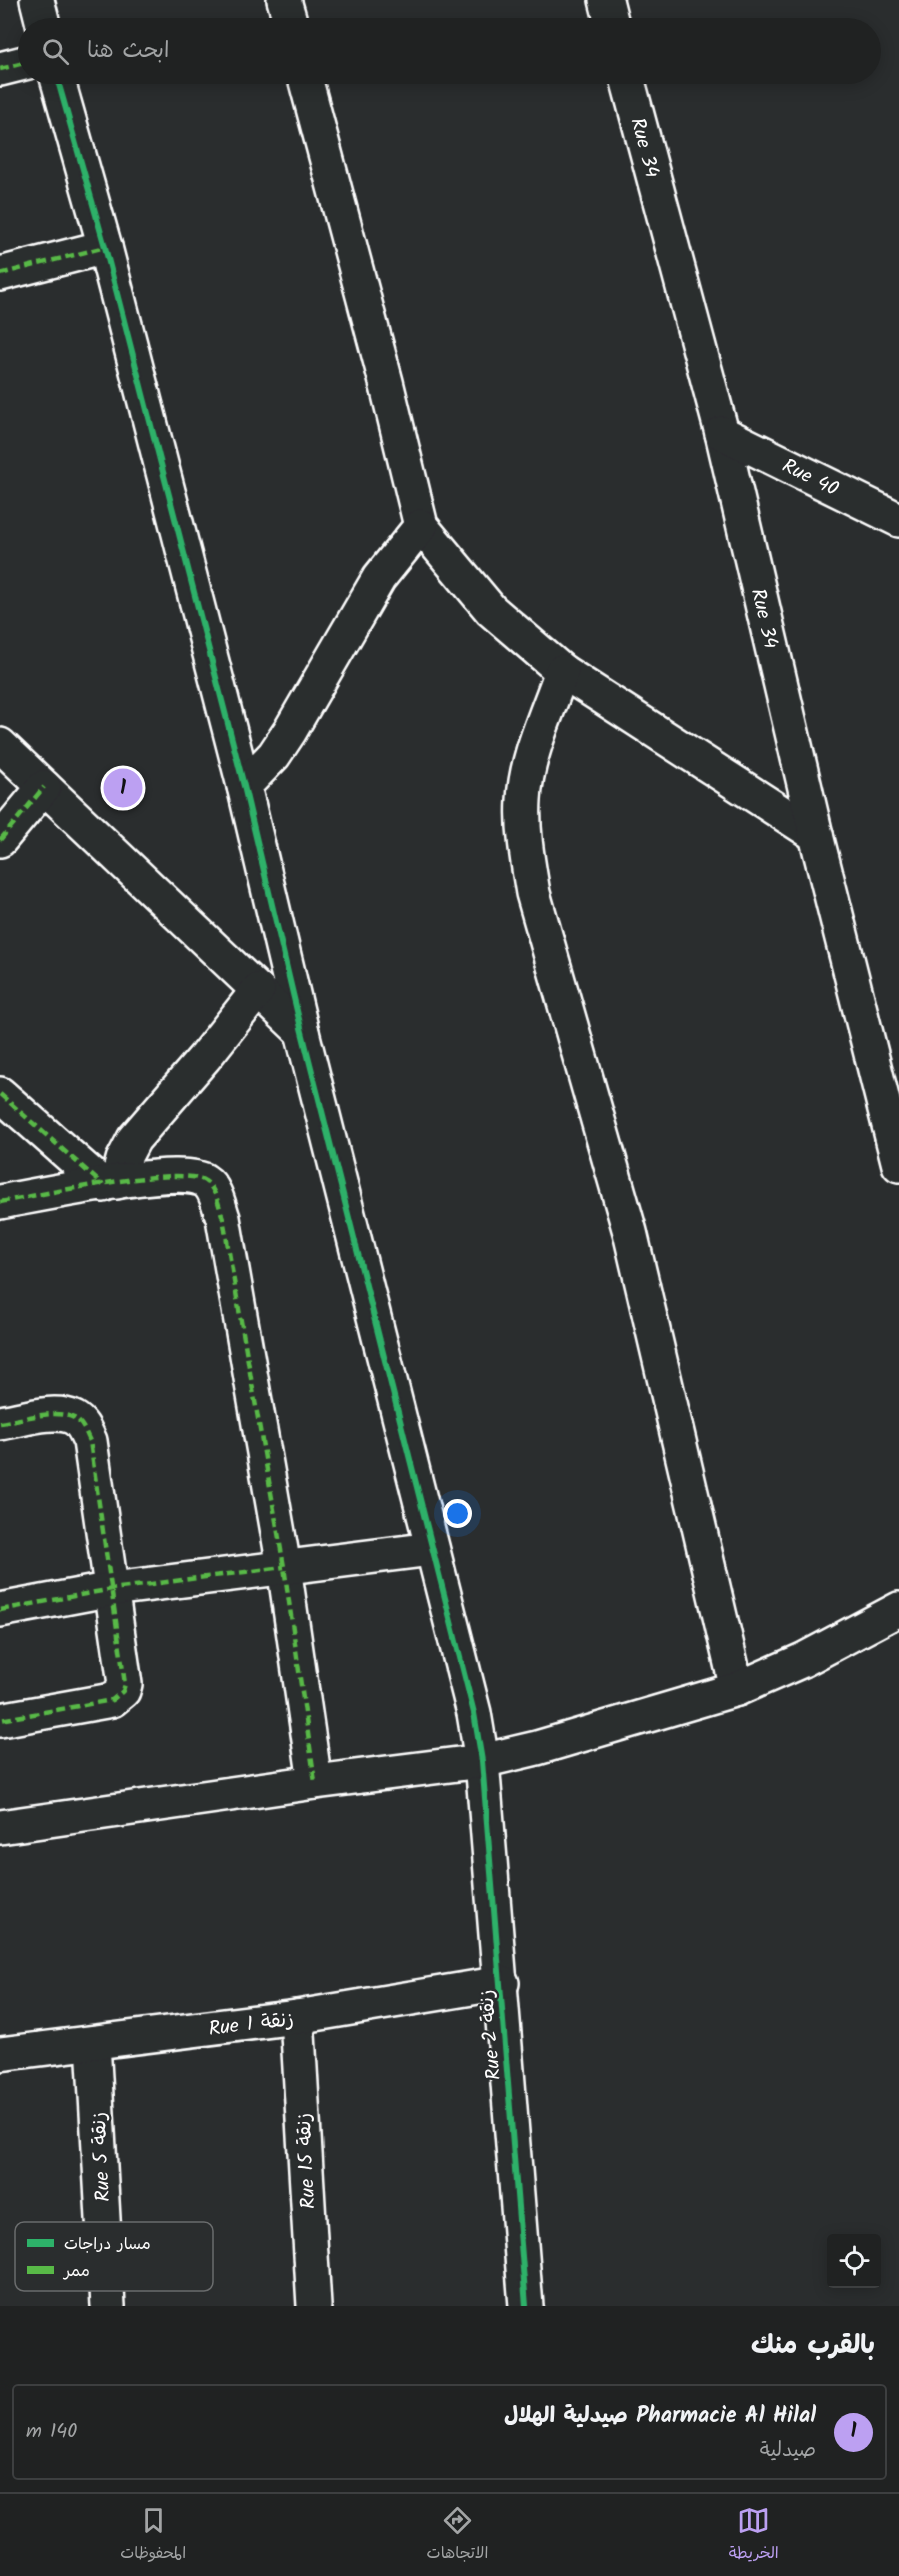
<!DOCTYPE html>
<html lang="ar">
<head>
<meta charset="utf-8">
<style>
	body { margin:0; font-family:Kalam,"Playpen Sans Arabic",sans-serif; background:#282a2a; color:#f1f3f6; direction:rtl }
	.controls { position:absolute; right:18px; bottom:18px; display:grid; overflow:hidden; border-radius:6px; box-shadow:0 3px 15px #0003 }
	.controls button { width:54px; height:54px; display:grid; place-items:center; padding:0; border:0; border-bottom:2px solid #3d3f40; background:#202222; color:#f1f3f6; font:30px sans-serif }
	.you { position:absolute; left:458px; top:1514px; width:21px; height:21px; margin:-15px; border:4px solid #fff; border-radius:50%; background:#1a73e8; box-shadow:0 0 0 9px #1a73e833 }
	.badge { display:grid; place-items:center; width:39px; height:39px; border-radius:50%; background:#bca0f2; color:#111; font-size:20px; font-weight:700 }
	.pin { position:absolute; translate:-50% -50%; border:3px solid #fff; box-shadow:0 2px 6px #0006 }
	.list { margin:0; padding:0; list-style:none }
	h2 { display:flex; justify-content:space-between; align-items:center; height:78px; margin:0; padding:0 24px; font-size:26px }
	h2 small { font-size:20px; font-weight:400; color:#a2a4a5 }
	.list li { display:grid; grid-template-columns:39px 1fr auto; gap:18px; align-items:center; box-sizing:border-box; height:96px; margin:0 12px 12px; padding:0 12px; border:2px solid #3d3f40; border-radius:6px }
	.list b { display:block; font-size:22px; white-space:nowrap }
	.list p { margin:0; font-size:20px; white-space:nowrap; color:#a2a4a5 }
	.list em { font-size:20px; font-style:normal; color:#a2a4a5 }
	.icon { flex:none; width:33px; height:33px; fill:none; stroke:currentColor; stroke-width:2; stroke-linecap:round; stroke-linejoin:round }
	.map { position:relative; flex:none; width:899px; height:2306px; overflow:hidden; direction:ltr }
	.search { position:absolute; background:#202222; box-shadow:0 3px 15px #0003; left:18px; right:18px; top:18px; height:66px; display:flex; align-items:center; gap:15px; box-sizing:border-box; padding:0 21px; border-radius:33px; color:#a2a4a5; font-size:22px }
	.sheet { height:186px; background:#202222 }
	nav { display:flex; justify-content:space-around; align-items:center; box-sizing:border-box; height:84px; border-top:2px solid #3d3f40; background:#202222; font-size:16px; color:#a2a4a5 }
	nav a { display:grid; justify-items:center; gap:3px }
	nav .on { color:#bca0f2 }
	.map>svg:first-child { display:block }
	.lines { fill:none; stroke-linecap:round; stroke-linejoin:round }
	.minor-casing { stroke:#fff; stroke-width:38 }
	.minor { stroke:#2a2d2e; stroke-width:33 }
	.quiet { stroke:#58b947; stroke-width:4.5; stroke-dasharray:9 4.5; stroke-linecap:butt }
	.cycleway-casing { stroke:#2a2d2e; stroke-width:10 }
	.cycleway { stroke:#2db169; stroke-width:6 }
	.labels { text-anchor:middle; stroke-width:4.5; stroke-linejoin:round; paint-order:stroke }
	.street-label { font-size:20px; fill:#fff; stroke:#2a2d2e }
	.key { fill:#2a2d2e; stroke:#6a6c6d; stroke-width:1.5 }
	.key-label { font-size:16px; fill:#fff }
</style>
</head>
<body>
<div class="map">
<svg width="899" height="2306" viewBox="0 0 899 2306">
	<rect width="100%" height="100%" fill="#2a2d2e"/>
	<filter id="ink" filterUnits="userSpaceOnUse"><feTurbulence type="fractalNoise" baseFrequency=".0167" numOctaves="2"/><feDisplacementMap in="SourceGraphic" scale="12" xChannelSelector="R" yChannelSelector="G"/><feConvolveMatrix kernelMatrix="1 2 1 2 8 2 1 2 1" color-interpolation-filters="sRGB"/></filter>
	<g filter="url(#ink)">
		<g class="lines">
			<defs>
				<g id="minor">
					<path d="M37,0L44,28"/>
					<path d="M284,0L292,28"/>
					<path d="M606,0L613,28"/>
					<path d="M0,69L28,62"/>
					<path d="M56,74L105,247L244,786L302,1032L474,1713L482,1761L526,2306"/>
					<path d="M304,74L386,382L421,526L491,610L562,671L816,835"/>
					<path id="s1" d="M626,74L722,433L816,835L899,1165"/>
					<path d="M0,274L105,247"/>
					<path id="s2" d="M722,433L899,520"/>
					<path d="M562,671C548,712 526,756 524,800C522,831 528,863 533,893L630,1232L737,1689"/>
					<path d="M0,745L302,1032"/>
					<path d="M244,786L274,755L290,731L379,578L421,526"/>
					<path d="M0,840L44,787"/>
					<path d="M0,1094L103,1185"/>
					<path d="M117,1182L123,1160L134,1139L205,1057L258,990"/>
					<path d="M0,1202C34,1196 182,1164 205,1181C216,1188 219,1207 223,1218L284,1567L315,1782"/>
					<path d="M0,1423C21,1420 54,1408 74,1418C83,1423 86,1433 90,1441L125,1684L123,1691L112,1700L0,1720"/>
					<path d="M0,1610L112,1589L432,1549"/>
					<path d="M0,1827L315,1782L482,1761L537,1748L737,1689L803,1660L899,1609"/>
					<path d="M297,2017L314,2306"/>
					<path d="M93,2043L108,2306"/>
					<path d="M0,2054L297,2017L502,1983"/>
				</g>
			</defs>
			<use href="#minor" class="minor-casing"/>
			<use href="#minor" class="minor"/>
			<g class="quiet">
				<path d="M0,69L28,62"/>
				<path d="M0,274L105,247"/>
				<path d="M0,840L44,787"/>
				<path d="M0,1094L103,1185"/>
				<path d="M0,1202C34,1196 182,1164 205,1181C216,1188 219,1207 223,1218L284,1567L315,1782"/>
				<path d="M0,1423C21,1420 54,1408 74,1418C83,1423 86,1433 90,1441L125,1684L123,1691L112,1700L0,1720"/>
				<path d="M0,1610L112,1589L284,1567"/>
			</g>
			<defs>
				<path id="cycleway" d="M56,74L105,247L244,786L302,1032L474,1713L482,1761L526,2306"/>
			</defs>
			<use href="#cycleway" class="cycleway-casing"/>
			<use href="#cycleway" class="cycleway"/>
		</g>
	</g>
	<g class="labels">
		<g class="street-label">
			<text dy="7" stroke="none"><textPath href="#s1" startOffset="76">Rue 34</textPath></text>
			<text dy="7" stroke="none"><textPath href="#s2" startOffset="99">Rue 40</textPath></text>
			<text dy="7" stroke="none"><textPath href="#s1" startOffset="562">Rue 34</textPath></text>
			<text transform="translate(251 2023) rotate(-7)" y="7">Rue 1 زنقة</text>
			<text transform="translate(489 2035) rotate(-95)" y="7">Rue 2 زنقة</text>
			<text transform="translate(100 2157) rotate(-93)" y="7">Rue 5 زنقة</text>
			<text transform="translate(305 2161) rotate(-93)" y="7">Rue 15 زنقة</text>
		</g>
	</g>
	<rect x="15" y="2222" width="198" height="69" rx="9" class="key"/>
	<rect x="27" y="2239" width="27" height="8" fill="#2db169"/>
	<rect x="27" y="2266" width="27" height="8" fill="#58b947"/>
	<g class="key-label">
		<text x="64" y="2249">مسار دراجات</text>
		<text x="64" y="2276">ممر</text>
	</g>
</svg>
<div class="controls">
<button><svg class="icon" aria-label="locate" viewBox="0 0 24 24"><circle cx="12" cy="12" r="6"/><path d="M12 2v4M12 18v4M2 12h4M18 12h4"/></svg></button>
</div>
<div class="you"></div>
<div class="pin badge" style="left:123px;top:788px">1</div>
<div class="search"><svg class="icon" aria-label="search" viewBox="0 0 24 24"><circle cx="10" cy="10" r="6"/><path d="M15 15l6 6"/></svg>ابحث هنا</div>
</div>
<section class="sheet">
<h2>بالقرب منك<small></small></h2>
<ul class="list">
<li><span class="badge">1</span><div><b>Pharmacie Al Hilal صيدلية الهلال</b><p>صيدلية</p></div><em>140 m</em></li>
</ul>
</section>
<nav>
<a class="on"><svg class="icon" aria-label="map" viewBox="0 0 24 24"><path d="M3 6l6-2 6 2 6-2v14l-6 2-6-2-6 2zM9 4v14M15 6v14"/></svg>الخريطة</a>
<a><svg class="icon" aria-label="directions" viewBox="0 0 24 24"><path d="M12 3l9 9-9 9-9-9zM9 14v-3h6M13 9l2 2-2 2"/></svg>الاتجاهات</a>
<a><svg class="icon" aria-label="saved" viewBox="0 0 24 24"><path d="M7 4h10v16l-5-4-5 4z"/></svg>المحفوظات</a>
</nav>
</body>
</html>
